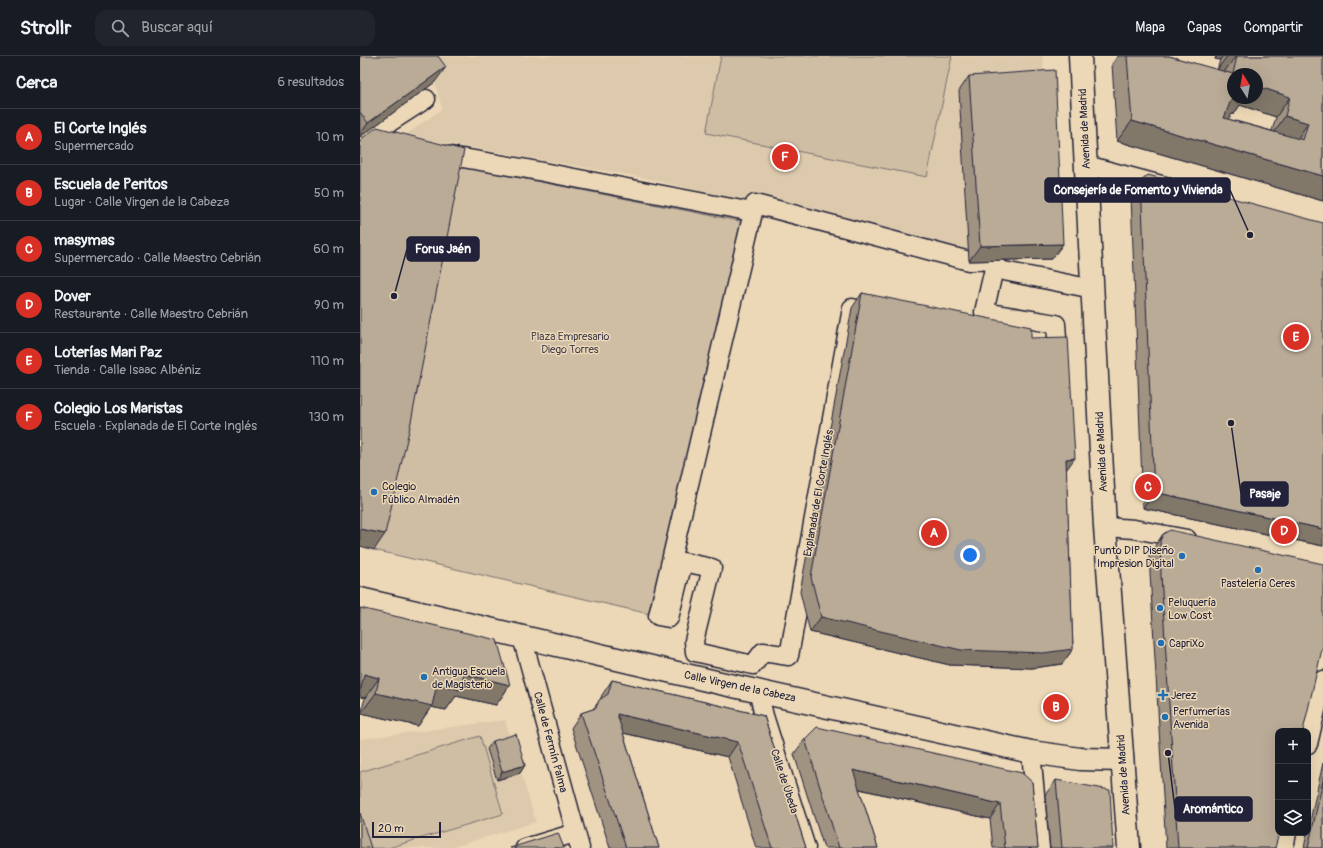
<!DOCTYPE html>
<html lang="es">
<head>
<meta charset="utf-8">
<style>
	body { margin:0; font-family:Pangolin,sans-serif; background:#20242c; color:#f1f3f6 }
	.controls { position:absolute; right:12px; bottom:12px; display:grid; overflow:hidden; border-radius:8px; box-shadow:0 4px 16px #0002 }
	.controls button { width:36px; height:36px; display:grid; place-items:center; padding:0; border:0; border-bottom:1px solid #363941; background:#171b24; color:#f1f3f6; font:20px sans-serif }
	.compass { position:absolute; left:867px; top:12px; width:36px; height:36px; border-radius:50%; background:#171b24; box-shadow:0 4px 16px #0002; rotate:349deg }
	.scale { position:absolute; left:12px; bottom:10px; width:69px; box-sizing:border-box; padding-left:4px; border:2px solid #22223b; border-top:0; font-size:11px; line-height:14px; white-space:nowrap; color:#22223b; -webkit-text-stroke:3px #ecd8b6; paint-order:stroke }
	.you { position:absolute; left:610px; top:499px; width:14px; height:14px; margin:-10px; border:3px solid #fff; border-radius:50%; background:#1a73e8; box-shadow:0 0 0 6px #1a73e833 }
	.badge { display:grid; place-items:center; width:26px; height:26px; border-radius:50%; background:#d93025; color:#fff; font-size:13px; font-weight:700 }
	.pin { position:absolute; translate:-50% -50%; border:2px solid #fff; box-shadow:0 1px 4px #0006 }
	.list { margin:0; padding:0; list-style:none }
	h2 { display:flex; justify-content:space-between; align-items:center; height:52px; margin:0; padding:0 16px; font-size:17px }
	h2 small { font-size:13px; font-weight:400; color:#9ea1a6 }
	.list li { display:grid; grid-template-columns:26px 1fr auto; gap:12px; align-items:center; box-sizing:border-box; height:56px; padding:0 16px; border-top:1px solid #363941 }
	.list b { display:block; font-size:15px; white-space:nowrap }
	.list p { margin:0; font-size:13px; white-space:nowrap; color:#9ea1a6 }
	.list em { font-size:13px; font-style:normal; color:#9ea1a6 }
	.icon { flex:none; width:22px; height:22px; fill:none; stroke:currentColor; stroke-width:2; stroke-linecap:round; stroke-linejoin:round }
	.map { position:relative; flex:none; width:963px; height:792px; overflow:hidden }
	header { display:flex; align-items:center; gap:24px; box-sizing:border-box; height:56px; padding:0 20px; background:#171b24; border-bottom:1px solid #363941 }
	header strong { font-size:19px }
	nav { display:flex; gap:22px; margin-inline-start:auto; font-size:14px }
	.search { width:280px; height:36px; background:#20242c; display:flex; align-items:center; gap:10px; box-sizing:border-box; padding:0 14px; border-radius:12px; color:#9ea1a6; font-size:15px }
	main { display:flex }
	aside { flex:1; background:#171b24 }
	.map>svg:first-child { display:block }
	.built { fill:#ddcaad }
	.green { fill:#cfbea4; stroke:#787070 }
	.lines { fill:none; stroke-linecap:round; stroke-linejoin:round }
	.street-casing { stroke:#22223b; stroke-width:21 }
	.secondary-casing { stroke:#22223b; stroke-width:25 }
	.street { stroke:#ecd8b6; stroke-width:18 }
	.secondary { stroke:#ecd8b6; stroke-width:22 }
	.wall { fill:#a09382; stroke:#22223b; fill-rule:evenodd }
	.shaded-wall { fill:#82786a; stroke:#22223b }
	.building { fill:#baab97; stroke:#22223b; fill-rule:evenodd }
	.poi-dot { fill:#1f6fb2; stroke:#ecd8b6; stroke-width:1.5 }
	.labels { text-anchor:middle; stroke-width:3; stroke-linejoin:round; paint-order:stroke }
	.street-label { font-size:11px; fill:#22223b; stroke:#ecd8b6 }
	.park-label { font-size:11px; fill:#454150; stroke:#ecd8b6 }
	.poi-label { font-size:11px; fill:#22223b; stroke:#ecd8b6; text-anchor:start }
	.leader { fill:none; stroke:#22223b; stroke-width:1.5 }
	.callout-dot { fill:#22223b; stroke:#ecd8b6; stroke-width:1.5 }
	.callout { fill:#22223b; stroke:#22223b; stroke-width:1.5 }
	.callout-label { font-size:12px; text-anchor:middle; font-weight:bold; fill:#fff }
</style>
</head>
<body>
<header>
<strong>Strollr</strong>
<div class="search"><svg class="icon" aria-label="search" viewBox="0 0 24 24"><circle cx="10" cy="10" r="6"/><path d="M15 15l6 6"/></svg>Buscar aquí</div>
<nav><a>Mapa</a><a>Capas</a><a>Compartir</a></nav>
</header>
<main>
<aside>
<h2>Cerca<small>6 resultados</small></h2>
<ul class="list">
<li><span class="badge">A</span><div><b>El Corte Inglés</b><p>Supermercado</p></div><em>10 m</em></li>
<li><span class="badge">B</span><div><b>Escuela de Peritos</b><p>Lugar · Calle Virgen de la Cabeza</p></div><em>50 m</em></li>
<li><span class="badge">C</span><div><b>masymas</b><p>Supermercado · Calle Maestro Cebrián</p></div><em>60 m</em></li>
<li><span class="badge">D</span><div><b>Dover</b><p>Restaurante · Calle Maestro Cebrián</p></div><em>90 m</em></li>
<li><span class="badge">E</span><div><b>Loterías Mari Paz</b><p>Tienda · Calle Isaac Albéniz</p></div><em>110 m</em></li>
<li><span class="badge">F</span><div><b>Colegio Los Maristas</b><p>Escuela · Explanada de El Corte Inglés</p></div><em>130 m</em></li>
</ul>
</aside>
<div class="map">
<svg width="963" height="792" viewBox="0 0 963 792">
	<rect width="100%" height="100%" fill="#ecd8b6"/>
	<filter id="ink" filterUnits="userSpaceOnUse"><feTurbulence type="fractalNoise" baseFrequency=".025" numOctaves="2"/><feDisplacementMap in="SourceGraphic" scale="8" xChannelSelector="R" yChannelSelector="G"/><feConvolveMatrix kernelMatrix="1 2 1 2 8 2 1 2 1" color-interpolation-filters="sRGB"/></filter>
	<g filter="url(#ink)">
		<g class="built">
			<path d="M57,0H683L692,203L609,205L395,148L280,121L44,80L82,53L75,26Z"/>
			<path d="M145,664L176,766L90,792H0V683Z"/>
		</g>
		<g class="green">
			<path d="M361,0H592L567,121L346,77Z"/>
			<path d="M94,109L389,167L298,560L14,494L40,381Z"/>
			<path d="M120,680L143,758L28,792H0V716Z"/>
		</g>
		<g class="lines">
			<defs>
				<g id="street">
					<path d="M4,83L66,43"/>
					<path d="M79,98L162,112L387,155"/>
					<path d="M726,109L805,130"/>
					<path d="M395,148L609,205L636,204L624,256L696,268L698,296L661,297V286L492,252L429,600L403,596L393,609L335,596L334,585L352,512L323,506L309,562L298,560Z"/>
					<path d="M634,213L733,233"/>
					<path d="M745,471L774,473L827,483"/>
					<path d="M162,581L220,792"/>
					<path d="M398,634L404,660L446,792"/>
					<path d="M948,688L963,624"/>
					<path d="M671,696L680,792"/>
					<path d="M165,792L215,777"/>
					<path d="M924,792L927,777"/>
				</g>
				<g id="secondary">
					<path d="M720,0L745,471L769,792"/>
					<path d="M0,543L360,627L671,696L720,703L762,704"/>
				</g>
			</defs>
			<use href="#street" class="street-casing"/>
			<use href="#secondary" class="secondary-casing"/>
			<use href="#street" class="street"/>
			<use href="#secondary" class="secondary"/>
		</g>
		<g class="wall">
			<path d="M0,0L75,26L0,81Z"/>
			<path d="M758,0H809L857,14L860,4L855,3L856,0H963V145L757,85L752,8ZM880,49L916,61L912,75L868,63L872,58H874Z"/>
			<path d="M609,20L692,203L609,205L599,35Z"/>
			<path d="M781,125L963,490L783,452L771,140Z"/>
			<path d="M502,237L671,282L706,414L713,593L702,608L672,612L590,609L450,576L440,536L492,252Z"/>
			<path d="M803,478L915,792H806L791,534L789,500L793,493Z"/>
			<path d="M0,552L150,629L136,649L96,640L86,654L71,651L58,670L1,657L5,642Z"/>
			<path d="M252,624L404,660L446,792H396L368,701L263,677L299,792H250L211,672L221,657L233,653L240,644L242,639Z"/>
			<path d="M445,683L672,726L678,792H633L630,763L499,733L518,792H464L434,698Z"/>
			<path d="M133,685L165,709L160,717L137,724L127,693Z"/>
			<path d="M963,707V792H944L947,777H948V774Z"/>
			<path d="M696,724L753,792H690L685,739Z"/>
		</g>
		<g class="shaded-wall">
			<path d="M857,0H863L860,4L855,3Z"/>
			<path d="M867,0H876L864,16L857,14Z"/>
			<path d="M86,11L75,26L0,81V79L8,67Z"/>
			<path d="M897,30L930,41L916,61L880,49L874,58H872L865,67L857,65L871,44L880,42H897Z"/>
			<path d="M925,60L948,67L934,88L911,81Z"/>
			<path d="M772,65L963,120V145L757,85Z"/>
			<path d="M703,188L692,203L609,205L620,190Z"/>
			<path d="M715,402L704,417L706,403Z"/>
			<path d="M794,436L963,473V490L783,452Z"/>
			<path d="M0,473L25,478L14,494L0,490Z"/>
			<path d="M461,561L713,593L702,608L672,612L590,609L450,576Z"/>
			<path d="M4,618L19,622L5,642L0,641V624Z"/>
			<path d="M104,618L150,629L136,649L96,640L86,654L71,651L58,670L1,657L16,637L77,628Z"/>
			<path d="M257,658L378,686L368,701L246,673Z"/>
			<path d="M165,709L160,717L137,724L142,716Z"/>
			<path d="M493,714L640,748L630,763L483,729Z"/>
		</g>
		<g class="building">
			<path d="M0,0H78L86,11L8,67L0,56Z"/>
			<path d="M767,0H809L873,18L877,0H963V120L772,65ZM873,18H897V30L930,41L925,60L948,67L943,84L864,62L871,44L879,47L881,42H873Z"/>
			<path d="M695,14L703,188L620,190L609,20Z"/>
			<path d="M17,71L104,94L51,366L25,478L0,473V84Z"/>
			<path d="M788,119L963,167V473L794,436L781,125Z"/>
			<path d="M502,237L671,271V282L708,281L715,402L706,403L713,593L683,597L601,594L461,561L451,521Z"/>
			<path d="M810,474L963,508V589L943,675H918V777H919L915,792H818L801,519L800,485L803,478Z"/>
			<path d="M0,552L137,584L150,629L104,618L100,634L77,628L72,650L16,637L19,622L4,618L1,633H0Z"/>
			<path d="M252,624L404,660L446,792H412L378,686L257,658L299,792H266L221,657L236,652L239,644L248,638Z"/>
			<path d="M457,671L662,717L672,726L678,792H645L640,748L493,714L518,792H479L445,683Z"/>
			<path d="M156,678L165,709L142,716L133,685Z"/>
			<path d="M696,724L750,734L753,792H702Z"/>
			<path d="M963,725V792H948Z"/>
			<path d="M0,757L11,792H0Z"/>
			<path d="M198,777L204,792H150Z"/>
		</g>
	</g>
	<g class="poi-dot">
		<circle cx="14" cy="436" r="4"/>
		<circle cx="822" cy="500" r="4"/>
		<circle cx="898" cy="514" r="4"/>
		<circle cx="800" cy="552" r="4"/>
		<circle cx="801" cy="587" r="4"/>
		<circle cx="64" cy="621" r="4"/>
		<path d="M801 633h4v4h4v4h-4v4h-4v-4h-4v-4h4z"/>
		<circle cx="805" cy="661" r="4"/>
	</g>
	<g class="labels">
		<g class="street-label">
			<text transform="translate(724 73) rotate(-93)" y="4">Avenida de Madrid</text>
			<text transform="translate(741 396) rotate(-93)" y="4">Avenida de Madrid</text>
			<text transform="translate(458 437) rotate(-80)" y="4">Explanada de El Corte Inglés</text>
			<text transform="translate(380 630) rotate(12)" y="4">Calle Virgen de la Cabeza</text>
			<text transform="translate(191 686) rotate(75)" y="4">Calle de Fermín Palma</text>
			<text transform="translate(763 719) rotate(-94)" y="4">Avenida de Madrid</text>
			<text transform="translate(425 725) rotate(72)" y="4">Calle de Úbeda</text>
		</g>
		<g class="park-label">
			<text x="210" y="284">Plaza Empresario<tspan x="210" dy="13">Diego Torres</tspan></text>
		</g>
		<g class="poi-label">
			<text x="22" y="434">Colegio<tspan x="22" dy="13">Público Almadén</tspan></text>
			<text x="814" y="498" text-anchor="end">Punto DIP Diseño<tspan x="814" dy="13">Impresion Digital</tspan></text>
			<text x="898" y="531" text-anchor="middle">Pastelería Ceres</text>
			<text x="808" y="550">Peluquería<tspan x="808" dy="13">Low Cost</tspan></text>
			<text x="809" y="591">CapriXo</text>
			<text x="72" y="619">Antigua Escuela<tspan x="72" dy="13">de Magisterio</tspan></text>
			<text x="811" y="643">Jerez</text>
			<text x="813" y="659">Perfumerías<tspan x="813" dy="13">Avenida</tspan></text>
		</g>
	</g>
	<path class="leader" d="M890 179L870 134M34 240L47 193M871 367L881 438M808 697L815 753"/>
	<g class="callout-dot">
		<circle cx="890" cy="179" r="4"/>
		<circle cx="34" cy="240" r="4"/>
		<circle cx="871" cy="367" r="4"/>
		<circle cx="808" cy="697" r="4"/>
	</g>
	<g class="callout">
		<rect x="685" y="122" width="185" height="24" rx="4"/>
		<rect x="47" y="181" width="72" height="24" rx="4"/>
		<rect x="881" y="426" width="47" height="24" rx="4"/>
		<rect x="815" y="741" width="77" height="24" rx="4"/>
	</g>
	<g class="callout-label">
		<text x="778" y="138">Consejería de Fomento y Vivienda</text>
		<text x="83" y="197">Forus Jaén</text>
		<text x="905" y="442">Pasaje</text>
		<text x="853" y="757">Aromántico</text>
	</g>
</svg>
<div class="controls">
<button>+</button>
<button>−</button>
<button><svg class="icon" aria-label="layers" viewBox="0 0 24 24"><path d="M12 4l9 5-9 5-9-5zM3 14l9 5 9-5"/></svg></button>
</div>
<svg class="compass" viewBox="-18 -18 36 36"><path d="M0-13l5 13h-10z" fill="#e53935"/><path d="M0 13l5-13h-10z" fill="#9ea1a6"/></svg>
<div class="scale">20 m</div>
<div class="you"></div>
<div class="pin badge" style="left:574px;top:477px">A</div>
<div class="pin badge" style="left:696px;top:651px">B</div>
<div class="pin badge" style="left:788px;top:431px">C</div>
<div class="pin badge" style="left:924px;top:475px">D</div>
<div class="pin badge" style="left:936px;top:281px">E</div>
<div class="pin badge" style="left:425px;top:101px">F</div>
</div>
</main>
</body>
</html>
